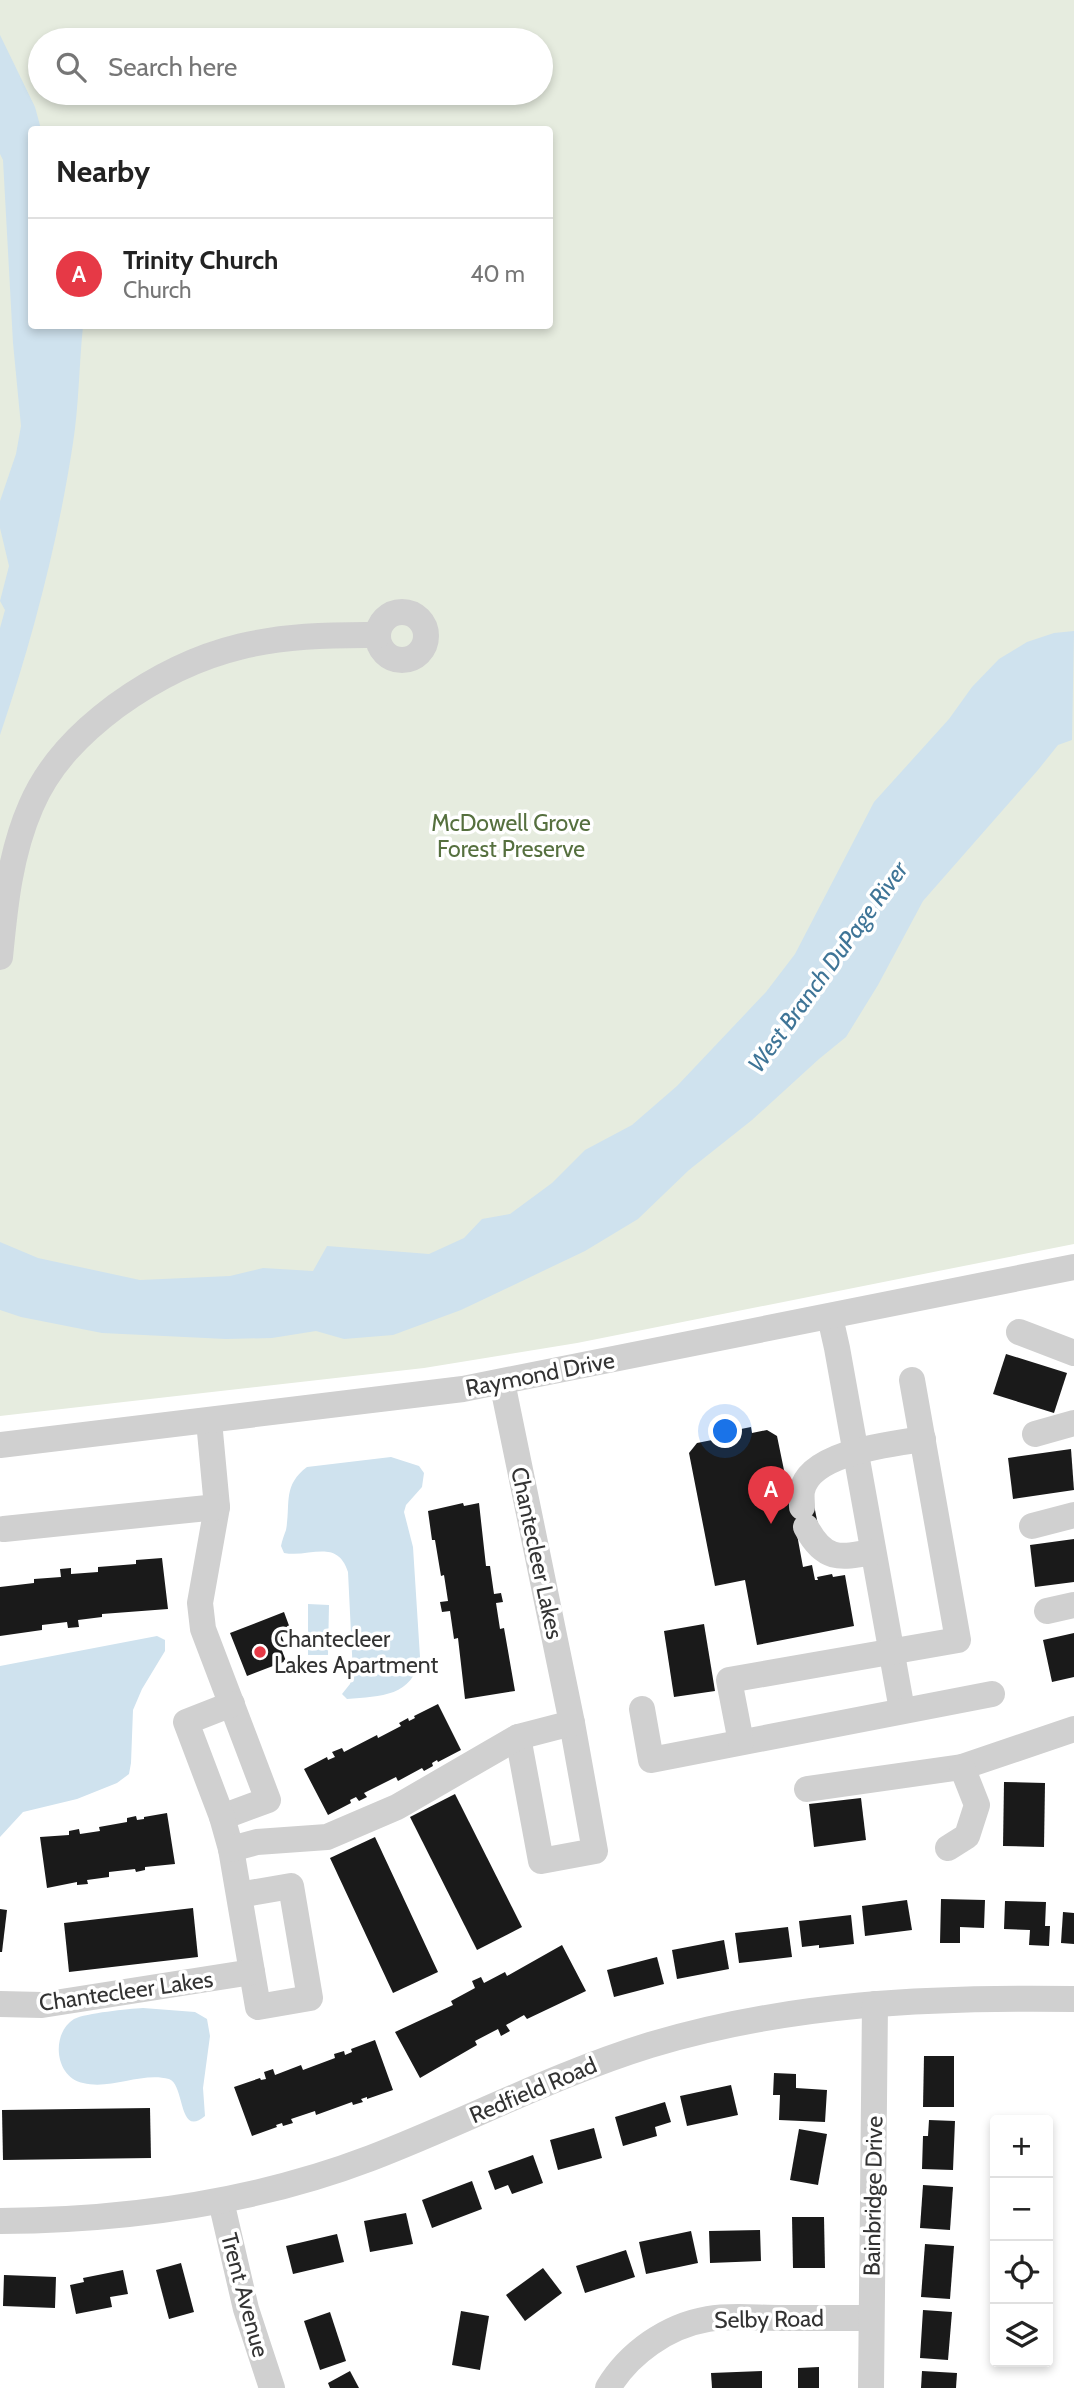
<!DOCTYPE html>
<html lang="en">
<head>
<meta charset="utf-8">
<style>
	body { margin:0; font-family:Cabin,sans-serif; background:#f2f2f2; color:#222 }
	.controls { position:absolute; right:21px; bottom:21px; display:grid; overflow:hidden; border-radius:7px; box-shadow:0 4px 10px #0003 }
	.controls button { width:63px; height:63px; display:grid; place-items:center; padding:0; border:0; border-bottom:2px solid #e0e0e0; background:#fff; color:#222; font:35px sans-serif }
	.you { position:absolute; left:726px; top:1432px; width:24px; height:24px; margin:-18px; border:5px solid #fff; border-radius:50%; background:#1a73e8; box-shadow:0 0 0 10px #1a73e833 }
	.badge { display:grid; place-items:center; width:46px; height:46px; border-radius:50%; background:#e63946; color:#fff; font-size:23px; font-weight:700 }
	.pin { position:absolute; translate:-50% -58px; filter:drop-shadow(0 2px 4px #0008) }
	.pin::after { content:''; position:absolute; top:37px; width:24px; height:21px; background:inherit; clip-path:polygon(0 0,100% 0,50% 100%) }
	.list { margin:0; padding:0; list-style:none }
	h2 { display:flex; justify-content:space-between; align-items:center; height:91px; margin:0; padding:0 28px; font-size:30px }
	h2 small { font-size:23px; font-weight:400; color:#767676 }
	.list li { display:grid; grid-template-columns:46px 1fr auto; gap:21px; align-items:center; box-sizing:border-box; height:112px; padding:0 28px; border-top:2px solid #e0e0e0 }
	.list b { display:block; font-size:26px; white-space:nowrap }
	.list p { margin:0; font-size:23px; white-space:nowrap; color:#767676 }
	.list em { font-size:23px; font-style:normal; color:#767676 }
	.icon { flex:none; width:38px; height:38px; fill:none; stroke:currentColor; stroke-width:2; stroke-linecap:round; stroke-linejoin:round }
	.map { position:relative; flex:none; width:1074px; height:2388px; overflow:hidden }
	.search { position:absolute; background:#fff; box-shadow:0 4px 10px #0003; left:28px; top:28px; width:525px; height:77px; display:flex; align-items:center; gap:18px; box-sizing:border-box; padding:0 24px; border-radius:38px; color:#767676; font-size:26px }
	.panel { position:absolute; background:#fff; box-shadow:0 4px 10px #0003; left:28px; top:126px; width:525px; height:203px; border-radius:7px }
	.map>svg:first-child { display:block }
	.green { fill:#e6ecdf; fill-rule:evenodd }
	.water { fill:#cfe2ee }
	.building { fill:#1a1a1a }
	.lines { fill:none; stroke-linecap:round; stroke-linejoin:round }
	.minor { stroke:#d0d0d0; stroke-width:26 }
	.poi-dot { fill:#e63946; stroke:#fff; stroke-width:2.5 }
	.labels { text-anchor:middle; stroke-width:7; stroke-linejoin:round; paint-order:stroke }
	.park-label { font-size:23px; fill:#56703f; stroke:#fff }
	.street-label { font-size:23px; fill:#333; stroke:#fff }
	.poi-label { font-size:23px; fill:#333; stroke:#fff; text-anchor:start }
	.water-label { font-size:24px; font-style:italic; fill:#3f7597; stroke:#fff }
</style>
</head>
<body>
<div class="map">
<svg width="1074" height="2388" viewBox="0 0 1074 2388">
	<rect width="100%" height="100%" fill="#fff"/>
	<path class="green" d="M0,0H1074V1244L577,1343L424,1368L0,1416ZM40,40H541V93H40ZM32,130H550V326H32Z"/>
	<g class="water">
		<path d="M0,35L35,107L41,129L32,130V326H83C79,365 79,405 73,443C58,542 32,641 0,735V628L5,610L0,601L9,566L0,528V501L16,454L21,426L13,343L3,160L0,154Z"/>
		<path d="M1074,631L1072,740L1058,745L1038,770L923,901L878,985L846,1037L819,1059L752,1120L689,1170L638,1219L585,1251L461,1310L393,1335L344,1339L316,1331L272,1338L226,1339L102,1333L21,1317L0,1310V1242L38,1258L140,1280L230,1276L263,1268L313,1271L327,1246L429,1254L464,1238L482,1219L510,1214L552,1183L585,1150L632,1125L677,1086L766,992L795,954L874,802L949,719L972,687L999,659L1027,642L1054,633Z"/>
		<path d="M391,1457L419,1466L424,1473L422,1487L406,1505L404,1512L413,1547L420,1657C413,1697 381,1696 347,1699L342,1694L350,1684L353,1674L348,1572C337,1538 310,1558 284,1553L281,1546C282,1541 284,1535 286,1530C291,1504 282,1486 307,1467Z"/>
		<path d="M308,1604L329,1605L328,1655H308Z"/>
		<path d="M157,1636L165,1640V1651L142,1689L133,1710L131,1763L129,1774L117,1783L77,1799L23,1812L0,1837V1666Z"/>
		<path d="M143,2008L195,2012L207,2019L210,2036L203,2088L205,2116C178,2139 185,2084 169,2079C141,2072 111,2090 83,2083C54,2077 51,2033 74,2019C86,2013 128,2009 143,2008Z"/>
	</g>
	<g class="building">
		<path d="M1006,1354L1067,1373L1054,1413L993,1394Z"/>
		<path d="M751,1427L752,1433L767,1430L777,1436L792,1509L814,1505L818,1525L796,1529L803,1567L812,1565L815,1580H818L817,1577L832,1574L833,1577L845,1575L854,1626L757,1645L745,1580L715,1586L689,1453L697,1443L712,1440L711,1435Z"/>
		<path d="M1071,1449L1074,1490L1013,1499L1008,1458Z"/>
		<path d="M463,1503L464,1506L479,1503L486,1566H490L494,1594L501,1593L503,1602L496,1603L500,1629L504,1628L515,1691L465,1699L458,1638L454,1639L450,1611L442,1612L440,1602L448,1601L444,1575L441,1576L435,1540H432L428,1511Z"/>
		<path d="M1074,1539V1582L1035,1587L1030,1545Z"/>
		<path d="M162,1558L168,1609L102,1614V1617L78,1620L79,1627L68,1628L67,1622L42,1625V1630L0,1636V1587L34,1583V1579L61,1577L60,1569L71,1568V1574L98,1572V1567L136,1564V1560Z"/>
		<path d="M284,1612L291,1631L281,1635L284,1642L279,1643L286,1661L247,1676L230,1633Z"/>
		<path d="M704,1624L715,1691L674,1697L664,1631Z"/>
		<path d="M1074,1633V1677L1052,1682L1043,1640Z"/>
		<path d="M438,1704L461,1750L438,1762L437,1760L432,1763L433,1766L424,1771L422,1768L398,1781L396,1777L364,1793L367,1797L359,1801L356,1797L350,1800L351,1803L328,1815L304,1769L327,1757L328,1760L335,1757L332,1752L342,1748L344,1752L377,1735L378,1738L401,1726L399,1723L408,1718L409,1721L415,1718L414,1716Z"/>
		<path d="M1004,1782L1045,1783L1044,1847L1003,1846Z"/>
		<path d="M455,1794L522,1927L477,1950L410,1817Z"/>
		<path d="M861,1798L866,1840L814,1847L809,1804Z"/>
		<path d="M167,1813L175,1864L145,1867V1870L136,1872L135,1869L109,1872V1877L87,1880L88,1884L77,1885V1882L47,1888L40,1837L69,1835V1831L79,1829L80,1834L100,1831L99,1827L127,1822V1818L136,1816L137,1820L144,1819V1817Z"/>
		<path d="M375,1837L438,1972L393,1993L330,1858Z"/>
		<path d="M941,1899L985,1900L984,1928L960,1927V1943H940Z"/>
		<path d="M907,1900L912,1930L865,1936L862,1906Z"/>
		<path d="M1005,1901L1046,1902L1045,1926H1050L1049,1946L1029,1945L1030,1930L1004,1929Z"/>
		<path d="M193,1908L198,1957L69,1972L64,1923Z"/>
		<path d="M0,1909L7,1910L2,1952H0Z"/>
		<path d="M1063,1912L1074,1913V1944L1061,1943Z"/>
		<path d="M851,1915L854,1944L819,1948V1945L802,1947L799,1921Z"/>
		<path d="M788,1927L792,1957L739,1963L735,1933Z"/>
		<path d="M724,1940L729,1969L677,1979L672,1950Z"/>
		<path d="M562,1945L586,1991L527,2019L524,2015L506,2025L510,2031L501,2036L498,2029L475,2041L477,2045L420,2078L395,2032L453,2005L451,2001L475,1988L472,1981L481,1977L484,1983L505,1972L507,1976Z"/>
		<path d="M657,1957L664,1984L614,1997L607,1970Z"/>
		<path d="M375,2040L393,2090L367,2099V2097L361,2099L363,2102L353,2105L352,2102L316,2115L315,2111L291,2119L293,2123L283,2126L282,2123L276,2125L277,2127L252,2136L234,2087L260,2078L261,2080L266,2079L264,2072L273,2069L275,2075L301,2065L303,2070L335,2058L334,2054L344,2051L345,2055L352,2052L351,2049Z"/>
		<path d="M924,2056H954V2107H923Z"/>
		<path d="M774,2073L796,2074V2088L827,2090L825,2122L779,2120L780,2095H773Z"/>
		<path d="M731,2085L738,2115L687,2126L680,2096Z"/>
		<path d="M665,2102L671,2122L655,2127L657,2136L623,2146L615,2117Z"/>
		<path d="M150,2108L151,2158L3,2160L2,2110Z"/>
		<path d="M929,2120L955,2121L953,2170L922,2169L923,2136H928Z"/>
		<path d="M594,2128L602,2158L558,2170L550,2140Z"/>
		<path d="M799,2129L827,2134L818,2185L790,2180Z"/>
		<path d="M533,2155L543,2183L512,2194L508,2185L495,2190L488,2171Z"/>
		<path d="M472,2181L482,2209L432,2228L422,2200Z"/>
		<path d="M923,2185L953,2187L950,2230L920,2228Z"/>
		<path d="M406,2213L413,2244L370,2252L364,2221Z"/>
		<path d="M792,2217H824L825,2268H793Z"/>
		<path d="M760,2230L761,2261L710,2263L709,2231Z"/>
		<path d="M691,2231L698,2263L646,2274L639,2242Z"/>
		<path d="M337,2234L344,2262L293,2274L286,2246Z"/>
		<path d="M925,2244L954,2246L950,2299L921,2297Z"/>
		<path d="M626,2250L635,2277L585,2293L576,2266Z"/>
		<path d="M181,2263L194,2312L169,2319L156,2270Z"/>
		<path d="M543,2268L562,2293L525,2321L506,2295Z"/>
		<path d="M123,2270L128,2294L110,2297L112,2307L76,2314L70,2285L84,2282L83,2278Z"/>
		<path d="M4,2275L56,2277L55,2308L3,2306Z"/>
		<path d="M923,2310L952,2312L948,2360L920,2358Z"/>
		<path d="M461,2311L489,2316L480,2370L452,2365Z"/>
		<path d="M330,2312L346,2361L320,2370L304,2321Z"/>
		<path d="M819,2367V2388H798V2368Z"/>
		<path d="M350,2371L359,2388H330L328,2383Z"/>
		<path d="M762,2371V2388H712L711,2373Z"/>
		<path d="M922,2371L957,2373L956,2388H921Z"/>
	</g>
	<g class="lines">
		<g class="minor">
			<circle cx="402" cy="636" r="24"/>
			<path d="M0,957C5,905 10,854 31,806C49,764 80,733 116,706C203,643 274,634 378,635"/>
			<path d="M830,1317L837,1348L902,1710"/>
			<path d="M1019,1332L1074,1353"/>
			<path d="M209,1421L217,1507L200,1603L203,1629L268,1800L222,1817"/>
			<path d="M1035,1434L1074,1423"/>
			<path d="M0,1445L463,1389L1074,1267"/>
			<path d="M802,1507C802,1502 801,1496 802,1491C809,1452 892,1444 923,1439"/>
			<path d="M1032,1526L1074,1515"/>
			<path d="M806,1527C824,1561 839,1558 873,1552"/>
			<path d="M4,1529L217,1507"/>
			<path d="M1047,1611L1074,1605"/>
			<path d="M232,1704L186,1722L222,1817L231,1849L258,2007L310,1998L291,1886L239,1895"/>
			<path d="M642,1709L651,1760L992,1694"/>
			<path d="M518,1737L541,1861L595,1851L572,1723"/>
			<path d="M741,1742L729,1680L958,1640L912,1380"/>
			<path d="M807,1789L962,1767L1074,1729"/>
			<path d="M948,1848L967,1836L977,1805L962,1767"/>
			<path d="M231,1849L257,1842L327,1837L397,1807L518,1737L572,1723L502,1382"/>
			<path d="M0,2004L42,2005L252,1972"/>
			<path d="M221,2201L246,2309L272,2388"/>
			<path d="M0,2221C126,2220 253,2203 371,2158C465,2122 553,2075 650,2045C790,2003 929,1997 1074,1999"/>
			<path d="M608,2388C629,2353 667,2326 708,2319C731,2315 756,2318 779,2318C810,2318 841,2318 871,2318"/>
			<path d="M871,2388L875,2004"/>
		</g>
	</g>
	<circle class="poi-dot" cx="260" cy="1652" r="7"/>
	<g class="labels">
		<g class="park-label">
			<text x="511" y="831">McDowell Grove<tspan x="511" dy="26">Forest Preserve</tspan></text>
		</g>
		<g class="street-label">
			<text transform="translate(540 1374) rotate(-11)" y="8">Raymond Drive</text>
			<text transform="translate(537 1553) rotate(78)" y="8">Chantecleer Lakes</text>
			<text transform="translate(126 1991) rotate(-8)" y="8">Chantecleer Lakes</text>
			<text transform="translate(533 2090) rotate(-23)" y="8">Redfield Road</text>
			<text transform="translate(873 2196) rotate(-89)" y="8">Bainbridge Drive</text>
			<text transform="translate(245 2295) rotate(75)" y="8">Trent Avenue</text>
			<text transform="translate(769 2319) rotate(-1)" y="8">Selby Road</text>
		</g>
		<g class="poi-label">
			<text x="274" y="1647">Chantecleer<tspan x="274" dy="26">Lakes Apartment</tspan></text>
		</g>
		<g class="water-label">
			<text transform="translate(828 967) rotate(-54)" y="8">West Branch DuPage River</text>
		</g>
	</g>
</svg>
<div class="controls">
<button>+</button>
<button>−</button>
<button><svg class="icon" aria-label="locate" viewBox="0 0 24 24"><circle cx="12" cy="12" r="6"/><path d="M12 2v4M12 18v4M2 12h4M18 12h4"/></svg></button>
<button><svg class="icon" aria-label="layers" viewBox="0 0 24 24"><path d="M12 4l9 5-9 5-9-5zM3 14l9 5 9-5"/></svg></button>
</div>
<div class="you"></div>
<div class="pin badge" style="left:771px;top:1524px">A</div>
<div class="search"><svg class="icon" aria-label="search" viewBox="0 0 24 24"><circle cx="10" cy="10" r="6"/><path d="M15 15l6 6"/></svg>Search here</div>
<section class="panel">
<h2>Nearby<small></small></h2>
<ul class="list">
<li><span class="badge">A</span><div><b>Trinity Church</b><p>Church</p></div><em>40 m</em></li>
</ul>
</section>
</div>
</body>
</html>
